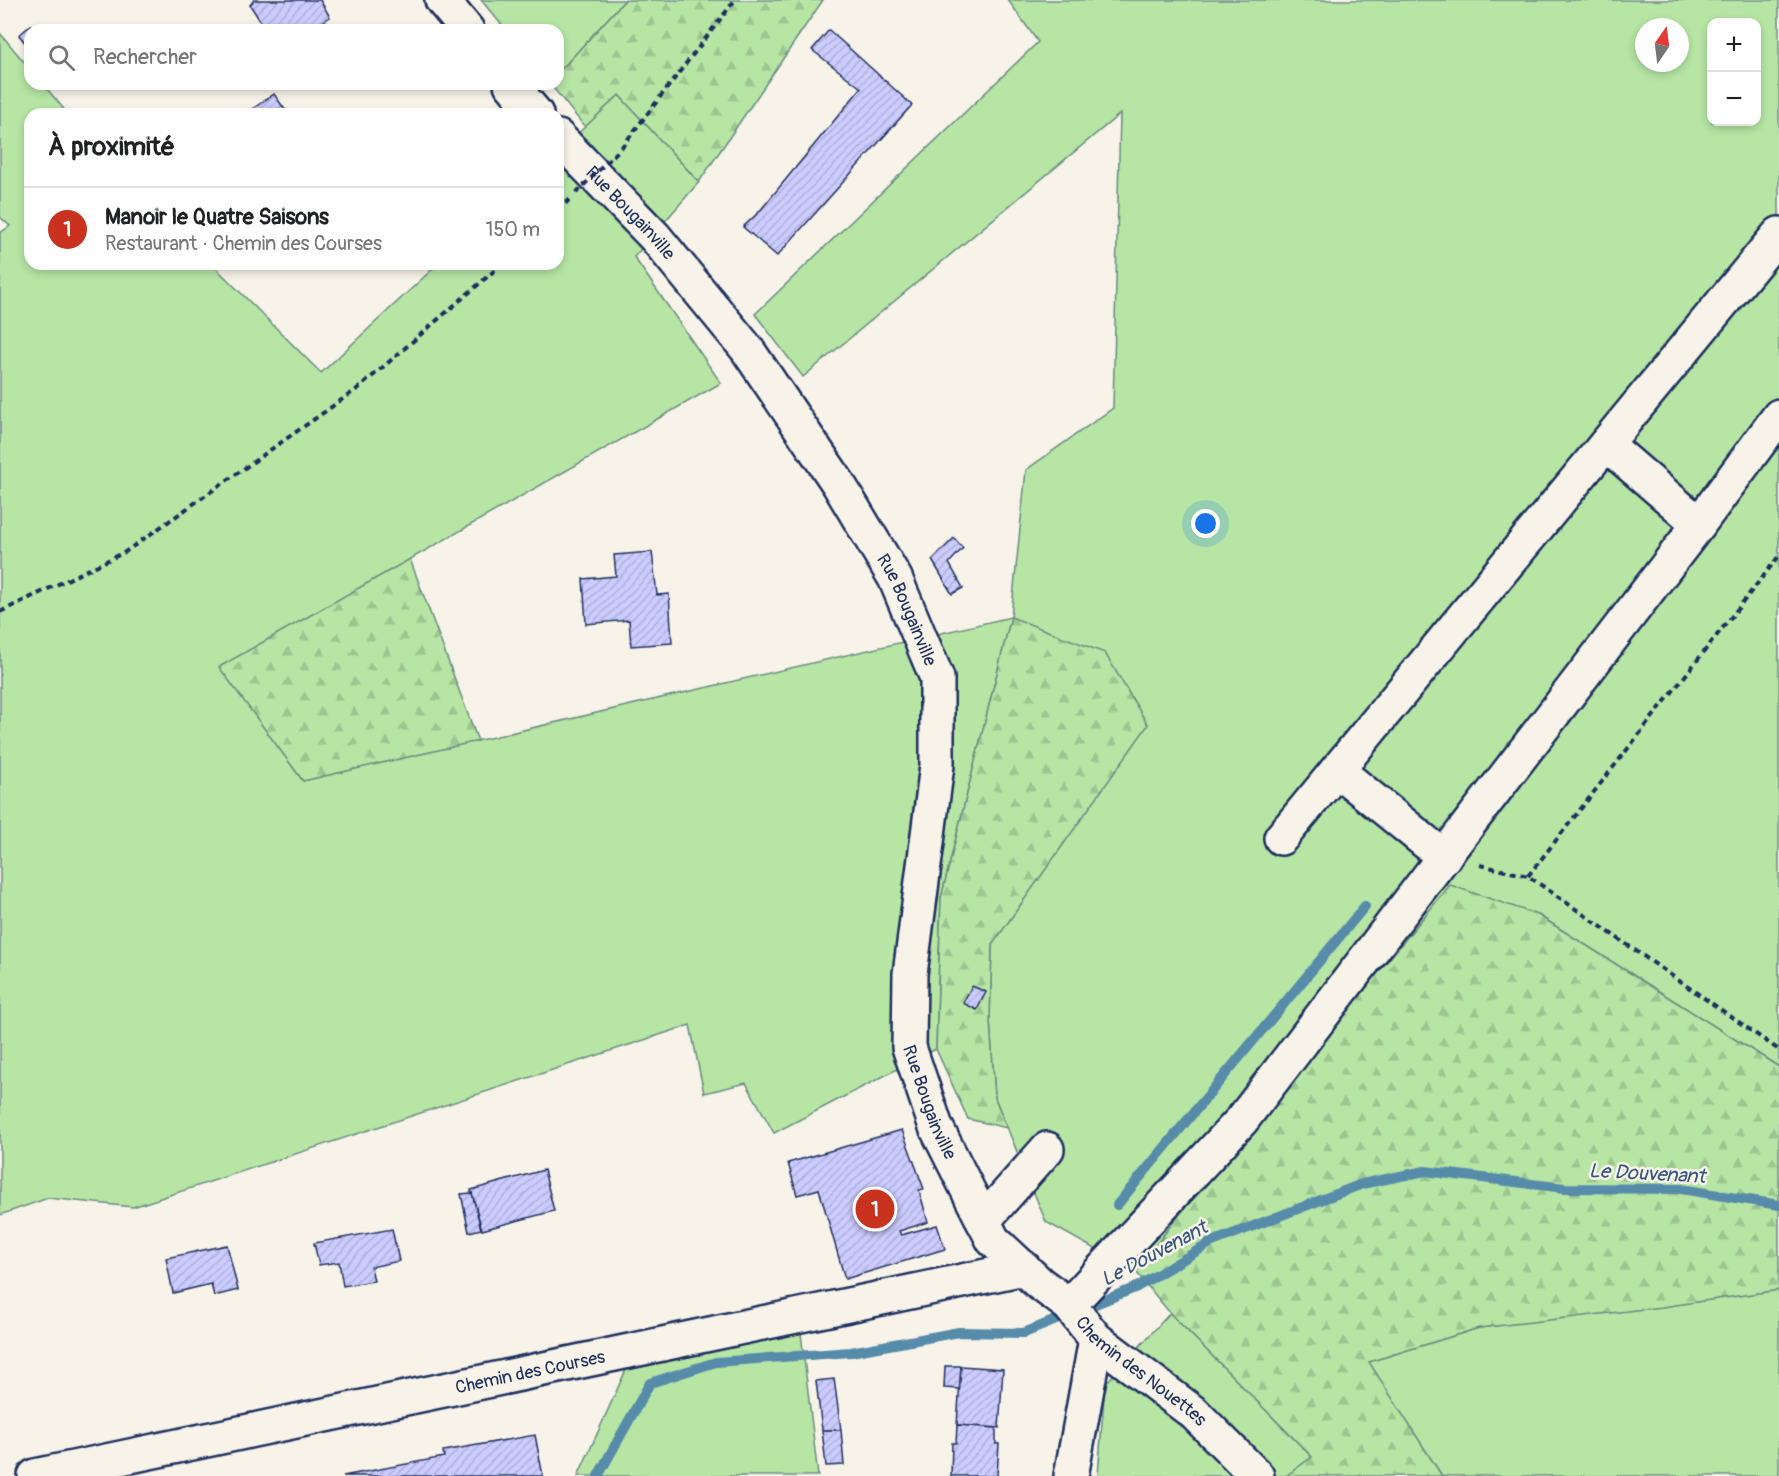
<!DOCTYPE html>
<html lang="fr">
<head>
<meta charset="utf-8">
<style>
	body { margin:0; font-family:Pangolin,sans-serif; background:#f2f2f2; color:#202124 }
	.controls { position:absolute; right:18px; top:18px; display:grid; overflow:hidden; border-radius:12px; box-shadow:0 3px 9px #0003 }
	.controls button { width:54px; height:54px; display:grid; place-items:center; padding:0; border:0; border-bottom:2px solid #e0e0e0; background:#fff; color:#202124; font:30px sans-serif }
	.compass { position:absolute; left:1635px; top:18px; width:54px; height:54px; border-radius:50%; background:#fff; box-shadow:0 3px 9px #0003; rotate:14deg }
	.you { position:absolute; left:1206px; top:524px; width:21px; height:21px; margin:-15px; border:4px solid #fff; border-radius:50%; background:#1a73e8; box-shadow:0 0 0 9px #1a73e833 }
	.badge { display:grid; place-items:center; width:39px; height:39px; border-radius:50%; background:#c8321e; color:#fff; font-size:20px; font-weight:700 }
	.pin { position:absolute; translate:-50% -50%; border:3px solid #fff; box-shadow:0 2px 6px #0006 }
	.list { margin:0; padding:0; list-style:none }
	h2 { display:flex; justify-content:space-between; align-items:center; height:78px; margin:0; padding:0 24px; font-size:26px }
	h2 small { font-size:20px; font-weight:400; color:#757577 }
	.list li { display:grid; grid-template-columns:39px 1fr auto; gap:18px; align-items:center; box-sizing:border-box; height:84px; padding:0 24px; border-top:2px solid #e0e0e0 }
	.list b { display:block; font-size:22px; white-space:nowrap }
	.list p { margin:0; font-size:20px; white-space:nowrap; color:#757577 }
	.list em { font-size:20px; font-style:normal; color:#757577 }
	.icon { flex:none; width:33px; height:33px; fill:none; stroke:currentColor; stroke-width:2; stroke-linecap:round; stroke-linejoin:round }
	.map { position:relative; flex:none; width:1779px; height:1476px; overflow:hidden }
	.search { position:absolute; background:#fff; box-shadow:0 3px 9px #0003; left:24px; top:24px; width:540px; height:66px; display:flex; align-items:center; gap:15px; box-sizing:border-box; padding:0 21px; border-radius:18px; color:#757577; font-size:22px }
	.panel { position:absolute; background:#fff; box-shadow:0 3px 9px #0003; left:24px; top:108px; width:540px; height:162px; border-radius:18px }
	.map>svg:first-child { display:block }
	.grass { fill:#b6e5a4; stroke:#688a81; stroke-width:1.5; fill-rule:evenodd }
	.forest { fill:url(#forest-firs); stroke:#688a81; stroke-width:1.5 }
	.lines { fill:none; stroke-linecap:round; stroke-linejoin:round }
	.stream { stroke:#568baa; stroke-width:10 }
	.building { fill:url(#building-hatch); stroke:#1b2f5e; stroke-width:1.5 }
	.minor-casing { stroke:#1b2f5e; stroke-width:38 }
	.path { stroke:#1b2f5e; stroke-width:4; stroke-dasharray:6 4.5; stroke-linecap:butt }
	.minor { stroke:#f7f3e8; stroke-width:33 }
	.path-bridge { stroke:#1b2f5e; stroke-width:4; stroke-dasharray:6 4.5; stroke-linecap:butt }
	.labels { text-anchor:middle; stroke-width:5; stroke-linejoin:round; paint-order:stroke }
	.street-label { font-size:18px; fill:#1b2f5e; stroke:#f7f3e8 }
	.water-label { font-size:20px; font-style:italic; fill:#34557e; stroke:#f7f3e8 }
</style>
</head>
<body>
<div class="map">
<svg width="1779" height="1476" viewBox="0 0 1779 1476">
	<defs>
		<pattern id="forest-firs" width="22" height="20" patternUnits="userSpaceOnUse" patternTransform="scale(1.5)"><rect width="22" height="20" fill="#b6e5a4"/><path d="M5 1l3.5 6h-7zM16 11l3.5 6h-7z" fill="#9cc590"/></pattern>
		<pattern id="building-hatch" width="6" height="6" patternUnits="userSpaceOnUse" patternTransform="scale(1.5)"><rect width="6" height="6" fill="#cbcbfd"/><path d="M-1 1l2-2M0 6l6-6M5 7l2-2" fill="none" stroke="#aeafdb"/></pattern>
	</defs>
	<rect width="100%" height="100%" fill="#f7f3e8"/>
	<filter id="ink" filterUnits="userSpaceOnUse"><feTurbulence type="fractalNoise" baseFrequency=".0167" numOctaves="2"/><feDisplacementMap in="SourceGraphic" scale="12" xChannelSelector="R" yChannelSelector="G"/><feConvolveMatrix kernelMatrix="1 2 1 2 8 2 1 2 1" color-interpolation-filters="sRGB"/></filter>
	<g filter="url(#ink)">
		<g class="grass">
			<path d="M481,0H625L558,73V30H506Z"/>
			<path d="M1008,0H1779V1067L1538,915L1168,1229L1136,1272L1046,1222L995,1098L990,1020L992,945L1148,724L1011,617L941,898L936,1049L774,1133L746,1083L704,1093L690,1025L133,1207L48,1198L0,1215V233L10,226L0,217V33L30,69V84H43L68,114H30V264H212L321,373L438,264H558V152L619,95L699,182L634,257L721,383L220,667L303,781L1011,617L1026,470L1113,408L1120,114L803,377L755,314L1038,42ZM1712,22H1756V122H1712ZM1644,27H1680V63H1644Z"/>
			<path d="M1779,1288V1476H1442L1368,1362L1479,1328Z"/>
			<path d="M1170,1313L1312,1457L1286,1476H1098L1105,1384Z"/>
			<path d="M801,1333L818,1476H578L626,1370Z"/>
		</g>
		<g class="forest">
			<path d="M625,0H823L699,182L619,95L585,127L550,84H558V73Z"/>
			<path d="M410,559L478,741L303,781L219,667Z"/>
			<path d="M1011,617L1105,653L1148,725L992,945L990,1020L995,1098L1007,1128L968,1119L936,1049L941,898Z"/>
			<path d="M1450,885L1538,915L1779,1067V1290L1662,1307L1479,1328L1369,1362L1442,1476H1286L1312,1457L1170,1313L1136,1272L1168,1229Z"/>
		</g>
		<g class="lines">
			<g class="stream">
				<path d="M1117,1205L1365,906"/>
				<path d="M598,1476L650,1383L716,1362L851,1352L959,1332L1024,1333L1137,1287L1212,1242L1362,1184L1425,1171L1565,1188L1681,1189L1779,1205"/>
			</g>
		</g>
		<g class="building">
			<path d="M254,0H320L330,17L312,29L266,30L250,5Z"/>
			<path d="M31,25L35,30H30V49L19,35Z"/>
			<path d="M829,30L912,105L777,256L743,227L759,212L861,88L812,50Z"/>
			<path d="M274,94L288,114H245Z"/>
			<path d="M954,538L963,548L949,563L963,588L952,594L932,560Z"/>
			<path d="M652,552L657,595L669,594L672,643L631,646L629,620L586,624L583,579L616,576L614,555Z"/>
			<path d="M972,986L986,992L977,1010L963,1003Z"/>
			<path d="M902,1130L924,1189L919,1190L928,1222L899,1231L901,1235L937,1225L945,1249L845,1279L819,1189L797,1195L788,1163Z"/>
			<path d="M544,1170L554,1211L482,1230L471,1190Z"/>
			<path d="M472,1193L481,1229L469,1232L461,1194Z"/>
			<path d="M392,1229L399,1261L371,1267L374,1281L343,1286L339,1262L319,1265L314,1243Z"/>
			<path d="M227,1245L238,1290L214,1296L211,1284L173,1293L166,1258Z"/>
			<path d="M945,1366H961L960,1389L944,1388Z"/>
			<path d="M961,1366L1003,1369L999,1428L957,1425Z"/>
			<path d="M834,1379L841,1430H822L816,1381Z"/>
			<path d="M957,1425L996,1428V1444H999L997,1476H951L952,1443H956Z"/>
			<path d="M822,1430H841L844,1465L826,1466Z"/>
			<path d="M535,1435L543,1476H343L444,1457L443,1451Z"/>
		</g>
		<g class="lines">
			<defs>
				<g id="minor">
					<path d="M442,0L467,30"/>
					<path d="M511,84L536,114"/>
					<path id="s1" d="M558,137L655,237L747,349L838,483L895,578L937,678V765L910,974L909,1047L936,1127L993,1240L1039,1283L1069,1305L1096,1339L1194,1413L1257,1476"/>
					<path d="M1606,444L1699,524"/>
					<path d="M1337,770L1444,857"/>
					<path d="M1281,838L1779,234"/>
					<path d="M983,1221L1047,1149"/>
					<path d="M1069,1305L1242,1120L1699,524L1779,416"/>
					<path id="s2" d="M35,1476L1024,1268"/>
					<path d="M1071,1476L1096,1339"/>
				</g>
			</defs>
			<use href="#minor" class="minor-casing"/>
			<g class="path">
				<path d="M621,148L735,0"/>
				<path d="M558,211L571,198"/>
				<path d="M0,612L125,552L360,387L502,264"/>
				<path d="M1480,865L1528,876L1779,1050"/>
				<path d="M1528,876L1779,556"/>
			</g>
			<use href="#minor" class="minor"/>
			<path class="path-bridge" d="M576,193L621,148"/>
		</g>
	</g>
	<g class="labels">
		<g class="street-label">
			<text dy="6" stroke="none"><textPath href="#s1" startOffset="105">Rue Bougainville</textPath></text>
			<text dy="6" stroke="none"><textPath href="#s1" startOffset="591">Rue Bougainville</textPath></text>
			<text dy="6" stroke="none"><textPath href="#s1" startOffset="1095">Rue Bougainville</textPath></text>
			<text dy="6" stroke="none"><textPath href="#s1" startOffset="1446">Chemin des Nouettes</textPath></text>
			<text dy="6" stroke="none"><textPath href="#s2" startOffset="506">Chemin des Courses</textPath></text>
		</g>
		<g class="water-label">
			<text transform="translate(1647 1173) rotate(3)" y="7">Le Douvenant</text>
			<text transform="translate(1154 1253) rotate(-28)" y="7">Le Douvenant</text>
		</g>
	</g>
</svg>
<div class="controls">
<button>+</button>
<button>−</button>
</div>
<svg class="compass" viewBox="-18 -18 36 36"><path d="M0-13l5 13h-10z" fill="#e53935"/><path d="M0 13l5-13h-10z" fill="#757577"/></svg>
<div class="you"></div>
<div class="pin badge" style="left:875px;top:1209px">1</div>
<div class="search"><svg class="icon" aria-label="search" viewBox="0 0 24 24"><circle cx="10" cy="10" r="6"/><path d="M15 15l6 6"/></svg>Rechercher</div>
<section class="panel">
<h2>À proximité<small></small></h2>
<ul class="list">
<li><span class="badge">1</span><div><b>Manoir le Quatre Saisons</b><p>Restaurant · Chemin des Courses</p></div><em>150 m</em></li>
</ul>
</section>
</div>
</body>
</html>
